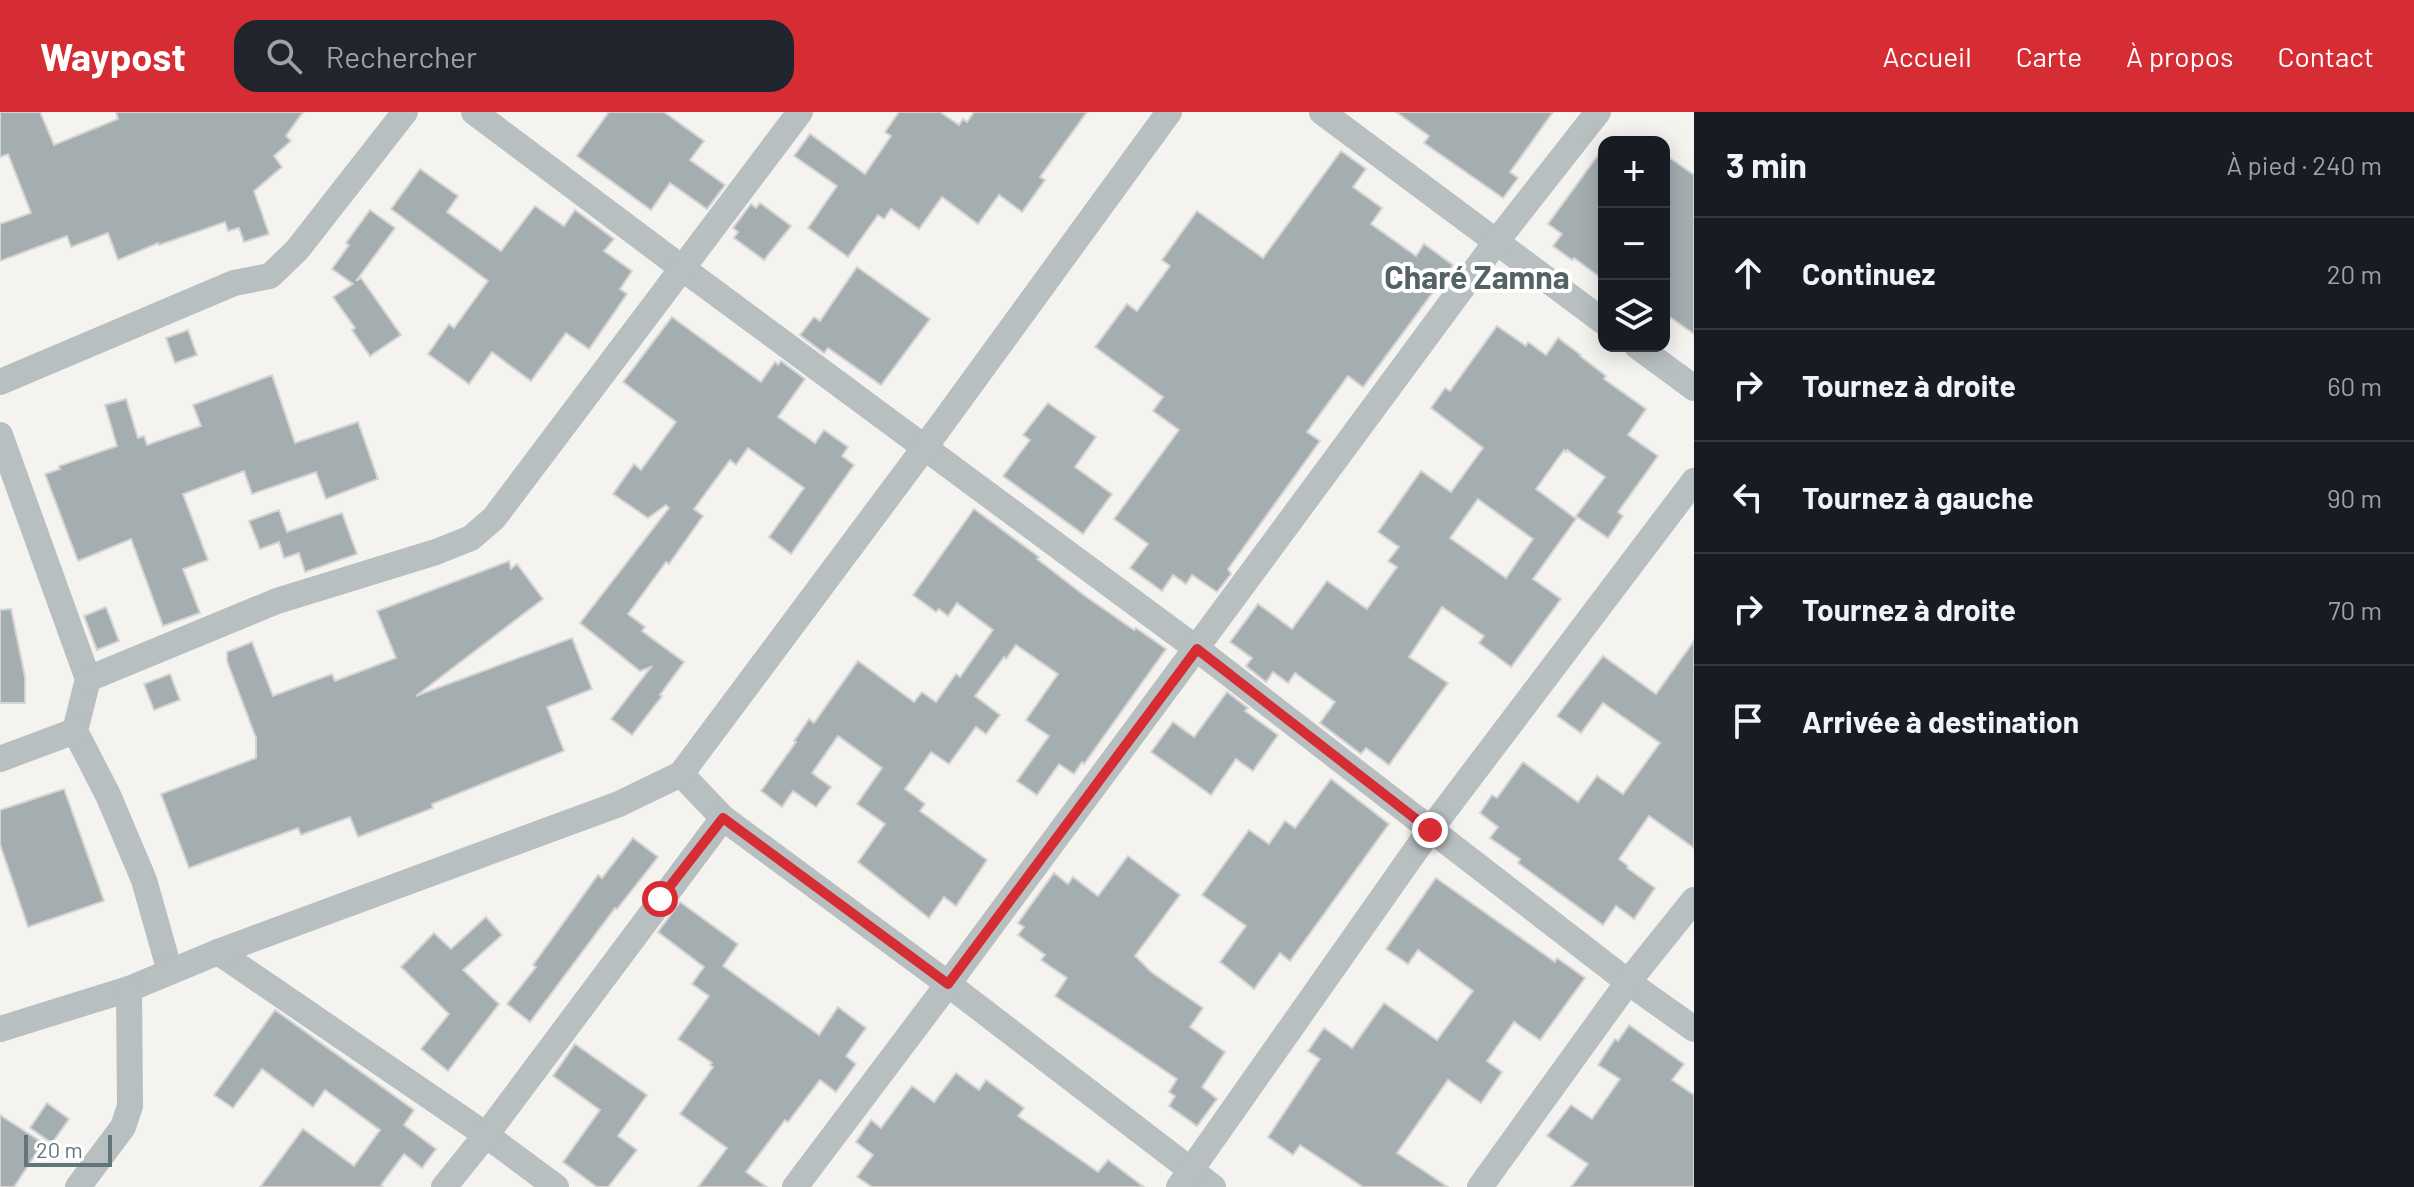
<!DOCTYPE html>
<html lang="fr">
<head>
<meta charset="utf-8">
<style>
	body { margin:0; font-family:Barlow,sans-serif; background:#20242c; color:#f1f3f6 }
	.controls { position:absolute; right:24px; top:24px; display:grid; overflow:hidden; border-radius:16px; box-shadow:0 4px 20px #0003 }
	.controls button { width:72px; height:72px; display:grid; place-items:center; padding:0; border:0; border-bottom:2px solid #363941; background:#171b24; color:#f1f3f6; font:40px sans-serif }
	.scale { position:absolute; left:24px; bottom:20px; width:88px; box-sizing:border-box; padding-left:8px; border:4px solid #61767a; border-top:0; font-size:22px; line-height:28px; white-space:nowrap; color:#61767a; -webkit-text-stroke:6px #fff; paint-order:stroke }
	.stop { position:absolute; width:24px; height:24px; margin:-18px; border:6px solid #d62d34; border-radius:50%; background:#fff }
	.stop.end { background:#d62d34; border-color:#fff; box-shadow:0 2px 8px #0008 }
	.list { margin:0; padding:0; list-style:none }
	h2 { display:flex; justify-content:space-between; align-items:center; height:104px; margin:0; padding:0 32px; font-size:34px }
	h2 small { font-size:26px; font-weight:400; color:#9ea1a6 }
	.list li { display:grid; grid-template-columns:52px 1fr auto; gap:24px; align-items:center; box-sizing:border-box; height:112px; padding:0 32px; border-top:2px solid #363941 }
	.list b { display:block; font-size:30px; white-space:nowrap }
	.list em { font-size:26px; font-style:normal; color:#9ea1a6 }
	.icon { flex:none; width:44px; height:44px; fill:none; stroke:currentColor; stroke-width:2; stroke-linecap:round; stroke-linejoin:round }
	.map { position:relative; flex:none; width:1694px; height:1075px; overflow:hidden }
	header { display:flex; align-items:center; gap:48px; box-sizing:border-box; height:112px; padding:0 40px; background:#d62d34; color:#fff }
	header strong { font-size:38px }
	nav { display:flex; gap:44px; margin-inline-start:auto; font-size:28px }
	.search { width:560px; height:72px; background:#20242c; display:flex; align-items:center; gap:20px; box-sizing:border-box; padding:0 28px; border-radius:24px; color:#9ea1a6; font-size:30px }
	main { display:flex }
	aside { flex:1; background:#171b24 }
	.map>svg:first-child { display:block }
	.building { fill:#a4aeb0; stroke:#d5d4d3; stroke-width:2; fill-rule:evenodd }
	.lines { fill:none; stroke-linecap:round; stroke-linejoin:round }
	.minor { stroke:#b8bfc0; stroke-width:26 }
	.route { stroke:#d62d34; stroke-width:10 }
	.labels { text-anchor:middle; stroke-width:8; stroke-linejoin:round; paint-order:stroke }
	.district-label { font-size:32px; font-weight:bold; fill:#526265; stroke:#fff }
</style>
</head>
<body>
<header>
<strong>Waypost</strong>
<div class="search"><svg class="icon" aria-label="search" viewBox="0 0 24 24"><circle cx="10" cy="10" r="6"/><path d="M15 15l6 6"/></svg>Rechercher</div>
<nav><a>Accueil</a><a>Carte</a><a>À propos</a><a>Contact</a></nav>
</header>
<main>
<div class="map">
<svg width="1694" height="1075" viewBox="0 0 1694 1075">
	<rect width="100%" height="100%" fill="#f4f3f0"/>
	<g class="building">
		<path d="M0,0H40L54,33L118,7L116,0H303L286,24L291,29L274,44L282,55L254,79L269,122L244,130L239,116L228,119L225,110L159,133L158,131L118,148L108,121L71,135L67,124L0,149V112L31,101L8,42L0,45Z"/>
		<path d="M609,0H664L704,29L690,48L725,73L707,97L670,71L651,98L577,44Z"/>
		<path d="M899,0H940L959,13L963,7L967,10L974,0H1087L1040,65L1045,68L1022,100L999,83L978,112L942,85L919,117L891,97L884,107L878,103L848,145L808,116L837,74L794,44L810,22L865,62L891,24L885,20Z"/>
		<path d="M1396,0H1553L1510,60L1518,66L1503,86L1424,31L1429,24Z"/>
		<path d="M1604,35V168L1574,146L1572,148L1553,134L1562,122L1548,112Z"/>
		<path d="M1341,39L1366,57L1353,75L1382,96L1371,112L1416,144L1424,132L1453,153L1363,275L1348,264L1307,320L1320,329L1228,457L1231,462L1217,480L1192,463L1186,472L1173,463L1162,479L1130,456L1148,432L1114,407L1179,318L1153,299L1163,285L1095,235L1127,192L1137,199L1170,154L1162,148L1197,99L1263,146Z"/>
		<path d="M1664,42L1694,63V222L1664,201Z"/>
		<path d="M420,57L458,84L447,100L501,139L535,94L564,114L575,98L614,127L604,139L632,159L620,177L627,182L589,237L566,221L531,269L492,240L469,272L428,242L449,212L454,216L488,169L391,97Z"/>
		<path d="M760,91L791,114L764,148L734,126L738,120L733,116L751,92L756,96Z"/>
		<path d="M370,98L395,116L356,169L361,166L401,223L370,244L352,218L355,216L333,185L353,172L332,157L349,133L346,131Z"/>
		<path d="M857,155L930,207L881,273L828,236L824,241L800,223L814,205L820,209Z"/>
		<path d="M672,205L761,270L775,250L778,253L781,249L805,267L778,305L815,331L824,318L848,335L842,344L854,353L791,442L769,425L804,376L748,336L736,353L730,348L694,397L703,404L669,452L666,450L628,502L645,515L642,519L684,550L660,583L662,584L632,623L611,607L651,555L640,559L580,511L669,396L666,393L648,406L613,382L634,352L641,358L676,310L623,270Z"/>
		<path d="M1497,214L1526,234L1528,230L1546,243L1558,226L1581,243L1580,244L1606,264L1604,267L1646,297L1628,323L1658,344L1618,400L1623,404L1608,426L1576,404L1605,365L1567,338L1566,340L1564,338L1536,377L1576,407L1533,467L1561,487L1511,555L1479,531L1484,524L1442,495L1409,545L1448,571L1389,653L1366,636L1361,642L1320,611L1335,590L1295,561L1288,571L1273,560L1266,570L1246,554L1252,546L1230,530L1258,492L1292,517L1327,469L1367,497L1397,455L1388,449L1399,435L1378,420L1421,359L1451,380L1483,336L1431,296L1445,276L1450,279ZM1478,387L1533,427L1506,466L1450,426Z"/>
		<path d="M188,218L197,243L175,251L166,226Z"/>
		<path d="M272,263L295,331L358,310L378,367L326,387L316,360L252,382L244,359L183,382L208,448L183,457L200,501L163,514L131,427L78,449L45,362L60,357L59,354L117,334L105,293L126,287L138,326L144,324L147,333L201,314L193,293Z"/>
		<path d="M1048,291L1096,325L1075,355L1112,382L1083,422L1003,364L1030,328L1023,323Z"/>
		<path d="M974,397L1039,445L1037,447L1085,484L1134,518L1136,516L1166,537L1084,652L1082,650L1074,662L1059,652L1037,683L1017,669L1049,624L1026,608L1058,562L1016,533L1006,547L1004,545L975,584L1000,603L986,622L976,615L949,652L931,640L905,677L925,692L920,699L987,748L956,794L944,785L929,806L858,750L885,712L857,692L882,656L838,624L812,661L831,675L816,695L793,679L782,695L761,679L796,630L794,629L809,607L814,611L858,549L914,590L922,580L936,590L956,562L960,565L993,518L957,491L948,504L939,497L936,500L913,483Z"/>
		<path d="M279,398L287,420L342,401L357,442L305,460L299,441L284,446L279,430L260,437L249,409Z"/>
		<path d="M509,449L511,457L517,452L543,487L416,584L572,526L592,577L547,595L564,639L432,692L433,696L358,725L350,705L301,723L298,716L189,756L161,682L256,646V626L227,549V540L252,530L273,584L332,562L335,569L396,546L377,499Z"/>
		<path d="M106,495L119,529L97,538L84,504Z"/>
		<path d="M11,497L25,565V591H0V498Z"/>
		<path d="M1694,529V736L1649,704L1619,747L1628,754L1627,756L1655,776L1634,807L1616,794L1603,813L1518,751L1520,747L1490,726L1498,715L1480,701L1492,683L1497,686L1523,650L1578,690L1597,664L1623,682L1660,631L1603,591L1581,621L1557,604L1603,544L1656,582Z"/>
		<path d="M170,562L180,588L154,598L144,572Z"/>
		<path d="M1227,580L1248,596L1245,599L1278,623L1253,659L1236,647L1211,683L1151,640L1173,610L1194,625Z"/>
		<path d="M1331,667L1389,712L1290,849L1280,841L1254,877L1220,850L1246,814L1202,783L1249,718L1269,732L1285,709L1295,716Z"/>
		<path d="M64,677L104,789L28,815L0,732V698Z"/>
		<path d="M633,726L658,745L617,797L615,796L530,910L507,892L536,855L533,853L598,763L602,766Z"/>
		<path d="M1128,744L1180,783L1135,844L1151,860L1203,896L1190,915L1225,940L1202,975L1217,987L1197,1014L1169,994L1175,984L1169,980L1177,967L1055,884L1067,866L1041,848L1045,843L1018,823L1024,815L1018,811L1054,761L1068,772L1073,765L1098,784Z"/>
		<path d="M1436,766L1555,850L1557,846L1585,866L1540,928L1514,910L1487,949L1502,960L1481,991L1448,968L1397,1041L1448,1075H1363L1300,1033L1293,1043L1268,1025L1320,947L1308,939L1324,916L1352,936L1384,891L1437,928L1473,879L1418,838L1408,852L1386,837Z"/>
		<path d="M680,790L738,832L723,854L819,923L838,895L866,916L846,944L856,952L836,980L820,968L788,1010L785,1008L746,1060L767,1075H698L727,1036L680,1002L713,955L710,953L712,951L678,927L709,884L692,872L704,855L658,820Z"/>
		<path d="M486,805L502,823L463,858L499,892L448,959L421,937L449,902L401,855L434,821L451,837Z"/>
		<path d="M275,898L414,998L404,1013L436,1037L422,1056L404,1042L381,1073L383,1075H260L303,1017L354,1054L380,1018L325,978L313,995L262,957L233,996L214,983Z"/>
		<path d="M1629,913L1684,952L1672,968L1694,983V1075H1571L1588,1052L1547,1024L1571,993L1592,1007L1620,967L1598,953L1615,927L1618,929Z"/>
		<path d="M575,932L647,983L618,1024L637,1038L608,1075H597L563,1050L600,998L553,964Z"/>
		<path d="M956,961L979,978L986,968L1024,996L1018,1004L1098,1060L1108,1048L1144,1075H872L857,1065L873,1043L856,1030L871,1008L881,1016L912,974L934,990Z"/>
		<path d="M47,991L69,1007L52,1031L30,1016Z"/>
		<path d="M0,1003L43,1031L14,1075H0Z"/>
	</g>
	<g class="lines">
		<g class="minor">
			<path d="M474,0L682,156L1197,537L1628,870L1694,917"/>
			<path d="M1322,0L1604,210"/>
			<path d="M1637,234L1694,276"/>
			<path d="M0,270L234,171L270,164L297,138L405,0"/>
			<path d="M0,323L88,567L75,619L108,683L144,768L170,860"/>
			<path d="M88,567L277,489L436,440L471,426L494,406L800,0"/>
			<path d="M0,647L75,619"/>
			<path d="M681,662L723,706L948,872L1213,1075"/>
			<path d="M218,840L486,1023L556,1075"/>
			<path d="M0,917L129,877L218,840L619,692L681,662L925,335L1169,0"/>
			<path d="M78,1075L123,1015L130,994L129,877"/>
			<path d="M444,1075L486,1023L723,706"/>
			<path d="M795,1075L948,872L1496,130L1598,0"/>
			<path d="M1179,1075L1430,718L1694,369"/>
			<path d="M1480,1075L1628,870L1694,788"/>
		</g>
	</g>
	<g class="lines">
		<path class="route" d="M660,787L723,706L948,872L1197,537L1430,718"/>
	</g>
	<g class="labels">
		<g class="district-label">
			<text x="1477" y="177">Charé Zamna</text>
		</g>
	</g>
</svg>
<div class="controls">
<button>+</button>
<button>−</button>
<button><svg class="icon" aria-label="layers" viewBox="0 0 24 24"><path d="M12 4l9 5-9 5-9-5zM3 14l9 5 9-5"/></svg></button>
</div>
<div class="scale">20 m</div>
<div class="stop" style="left:660px;top:787px"></div>
<div class="stop end" style="left:1430px;top:718px"></div>
</div>
<aside>
<h2>3 min<small>À pied · 240 m</small></h2>
<ul class="list">
<li><svg class="icon" aria-label="ahead" viewBox="0 0 24 24"><path d="M12 20V5M6 11l6-6 6 6"/></svg><div><b>Continuez</b></div><em>20 m</em></li>
<li><svg class="icon" aria-label="right" viewBox="0 0 24 24"><path d="M7 20v-9h11M14 6l5 5-5 5"/></svg><div><b>Tournez à droite</b></div><em>60 m</em></li>
<li><svg class="icon" aria-label="left" viewBox="0 0 24 24"><path d="M17 20v-9H6M10 6l-5 5 5 5"/></svg><div><b>Tournez à gauche</b></div><em>90 m</em></li>
<li><svg class="icon" aria-label="right" viewBox="0 0 24 24"><path d="M7 20v-9h11M14 6l5 5-5 5"/></svg><div><b>Tournez à droite</b></div><em>70 m</em></li>
<li><svg class="icon" aria-label="arrive" viewBox="0 0 24 24"><path d="M6 21V4h12l-3 4 3 4H6"/></svg><div><b>Arrivée à destination</b></div></li>
</ul>
</aside>
</main>
</body>
</html>
